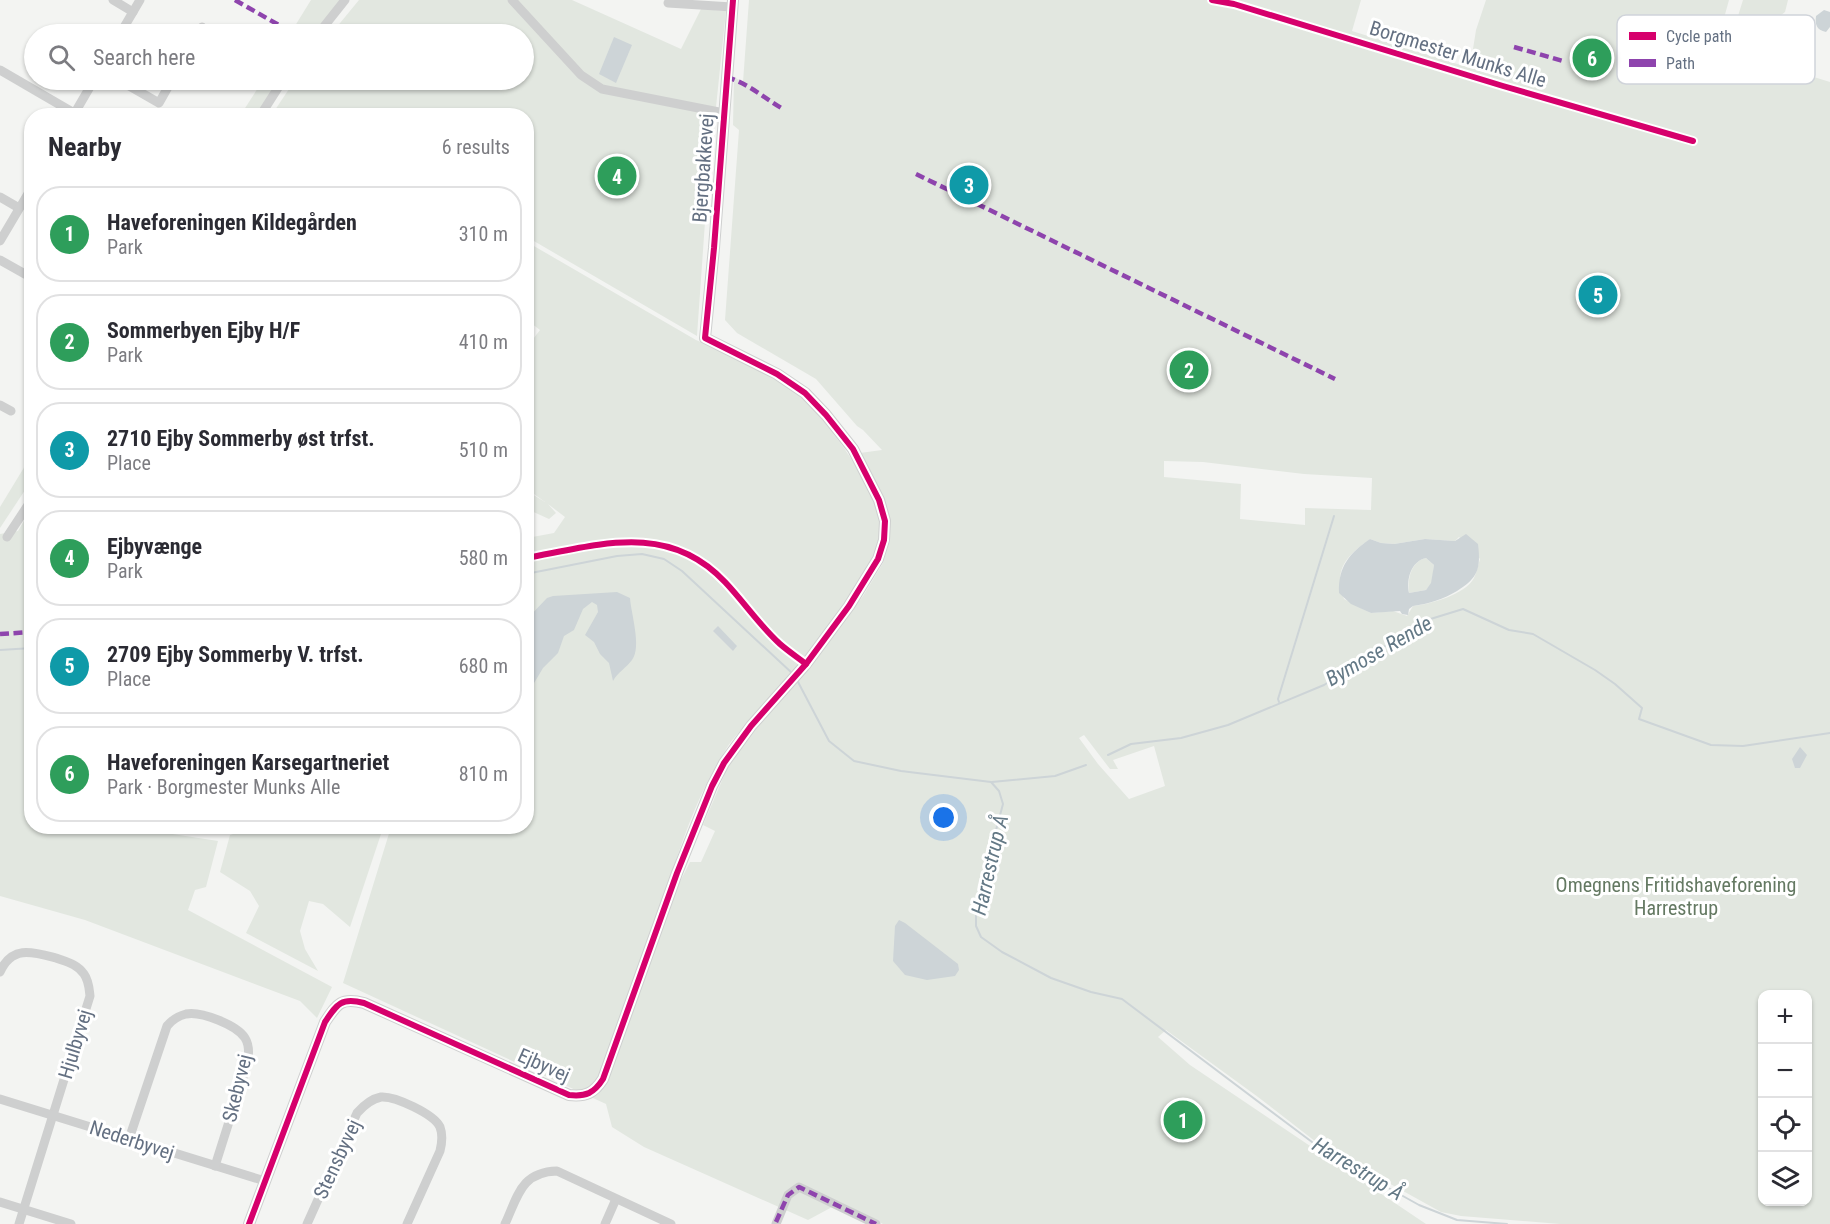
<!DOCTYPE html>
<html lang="en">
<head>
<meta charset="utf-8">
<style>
	body { margin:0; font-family:"Roboto Condensed",sans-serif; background:#f7f7f7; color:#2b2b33 }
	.controls { position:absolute; right:18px; bottom:18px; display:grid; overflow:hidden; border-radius:12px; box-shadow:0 2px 4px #0004 }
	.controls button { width:54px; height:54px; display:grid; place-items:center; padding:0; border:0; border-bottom:2px solid #e1e1e2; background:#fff; color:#2b2b33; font:30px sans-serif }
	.you { position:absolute; left:944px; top:818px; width:21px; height:21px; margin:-15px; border:4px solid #fff; border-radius:50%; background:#1a73e8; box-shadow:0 0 0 9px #1a73e833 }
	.badge { display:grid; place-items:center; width:39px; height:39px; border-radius:50%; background:#7c3aed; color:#fff; font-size:20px; font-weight:700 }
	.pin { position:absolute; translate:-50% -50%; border:3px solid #fff; box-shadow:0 2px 6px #0006 }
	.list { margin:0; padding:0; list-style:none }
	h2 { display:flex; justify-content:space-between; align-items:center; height:78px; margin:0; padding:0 24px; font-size:26px }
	h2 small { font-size:20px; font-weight:400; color:#7c7c81 }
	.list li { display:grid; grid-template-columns:39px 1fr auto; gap:18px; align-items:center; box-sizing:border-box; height:96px; margin:0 12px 12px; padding:0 12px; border:2px solid #e1e1e2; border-radius:24px }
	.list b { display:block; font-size:22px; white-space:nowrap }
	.list p { margin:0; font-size:20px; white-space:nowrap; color:#7c7c81 }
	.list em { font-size:20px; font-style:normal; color:#7c7c81 }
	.icon { flex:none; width:33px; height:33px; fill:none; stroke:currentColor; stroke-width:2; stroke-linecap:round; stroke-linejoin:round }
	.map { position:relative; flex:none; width:1830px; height:1224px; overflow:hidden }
	.search { position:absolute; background:#fff; box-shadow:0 2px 4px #0004; left:24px; top:24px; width:510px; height:66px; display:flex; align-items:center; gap:15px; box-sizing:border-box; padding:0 21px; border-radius:33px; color:#7c7c81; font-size:22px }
	.panel { position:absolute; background:#fff; box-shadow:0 2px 4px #0004; left:24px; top:108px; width:510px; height:726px; border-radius:24px }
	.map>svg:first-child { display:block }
	.green { fill:#e2e7e0; fill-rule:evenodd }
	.water { fill:#cdd4d7; fill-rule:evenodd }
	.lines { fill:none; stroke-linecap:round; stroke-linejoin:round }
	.stream { stroke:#cdd4d7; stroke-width:2 }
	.minor { stroke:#cecfcf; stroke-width:9 }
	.tertiary { stroke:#cecfcf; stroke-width:12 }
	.quiet { stroke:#8e44ad; stroke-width:4.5; stroke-dasharray:9 4.5; stroke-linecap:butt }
	.cycleway-casing { stroke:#fff; stroke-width:10 }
	.cycleway { stroke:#d6006c; stroke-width:6 }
	.labels { text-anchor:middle; stroke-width:6; stroke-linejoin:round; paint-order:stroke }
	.street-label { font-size:20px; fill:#647082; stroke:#fff }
	.park-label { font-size:20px; fill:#647962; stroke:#fff }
	.water-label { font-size:21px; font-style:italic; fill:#647986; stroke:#fff }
	.key { fill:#fff; stroke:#d0d4da; stroke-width:1.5 }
	.key-label { font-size:16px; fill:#647082 }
</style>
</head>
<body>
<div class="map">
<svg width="1830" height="1224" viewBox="0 0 1830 1224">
	<rect width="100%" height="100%" fill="#f3f4f2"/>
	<g class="green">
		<path d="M311,0H341L313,34H290Z"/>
		<path d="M359,0H572L681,49L701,9L726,11L716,107L713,108L697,336L527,237L526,116H271L295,80H524V34H331Z"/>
		<path d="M749,0H1361L1352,31L1470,68L1476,30L1486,0H1729L1716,47L1830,82V1224H1560L1461,1216L1441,1212L1320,1145L1258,1097L1166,1030L1158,1037L1190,1065L1426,1224H883L838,1201L834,1206L808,1220L644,1147L612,1127L606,1104L343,983L391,827L526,826L527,538L554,533L565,517L548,504L556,513L549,519L527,509V491L545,502L527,489V347L540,330L527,320V242L696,340C729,353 776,377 803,399C819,413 831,431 844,448C854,462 878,504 880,521C885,573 791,673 757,713C746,725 733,737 725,751C697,794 681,845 665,893L671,899L690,862H701L715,831L703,825L729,764L750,736L801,677L863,596L883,563L890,540V524L887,507L860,453L882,450L863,430L857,426L816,379L737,333L725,320L739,130L733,125L734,77L743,82ZM1164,461L1203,462L1304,474L1372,478L1371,510L1305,508V525L1240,519L1241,484L1164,477ZM1459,537L1480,559C1478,565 1477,572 1474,578C1465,595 1430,604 1413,606L1407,616L1393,611L1371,613L1344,599C1333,568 1347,556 1370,539L1381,543L1394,544L1425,539L1455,541ZM1084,735L1110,769H1118L1113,760L1154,746L1165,786L1129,799L1098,764L1079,738ZM1762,994H1808V1202H1762Z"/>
		<path d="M1743,0H1788L1785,12L1766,27L1748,22L1739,34L1733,32Z"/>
		<path d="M263,80H279L256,115L240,116Z"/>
		<path d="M31,456V481L0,528V507Z"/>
		<path d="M31,509L32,826L167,827L166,833L218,841L206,887L195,890L188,910L332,987L317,1018L300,1001L85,920L0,896V534L18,531Z"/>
		<path d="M1426,558L1434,565L1432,583L1426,590L1409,593C1407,580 1411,561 1426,558Z"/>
		<path d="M381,826L383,828L350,927L323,904L309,901L300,931L305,949L318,971L246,933L259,906L250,891L220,872L230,835L253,827Z"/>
	</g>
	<g class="water">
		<path d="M1824,10L1830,12V27L1826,32C1816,30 1815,24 1816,16Z"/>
		<path d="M614,37L632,45L616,83L599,74Z"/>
		<path d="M1466,534L1478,544C1481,569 1478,578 1457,591C1444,599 1428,604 1413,606L1409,609L1408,615L1402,614L1400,611L1371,613L1351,604L1339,593C1338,566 1350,553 1370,539L1381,543L1394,544L1425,539L1455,541ZM1426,558L1434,565L1431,583L1426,590L1409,593C1406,580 1411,561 1426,558Z"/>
		<path d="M617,592L630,598C631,614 642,647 632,660C626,668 618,672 613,681L609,663L600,654L594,642L585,635L598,612L597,605L592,602L583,609L574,630L564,636L558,653L543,668L527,695V619L547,598L553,596Z"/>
		<path d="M718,626L737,646L733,651L713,631Z"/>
		<path d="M1800,747L1807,755L1800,768H1795L1792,759Z"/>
		<path d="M899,920L905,923L958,964L959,970L955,976L927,980L905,975L893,961L895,926Z"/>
	</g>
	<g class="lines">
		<g class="stream">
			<path d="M526,574L617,556L642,554L664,559L682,571L792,673"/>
			<path d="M0,650L32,648"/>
			<path d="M797,680L829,741L854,761L901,771L991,782L999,791L1003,804L976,905V926L981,937L1002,952L1051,978L1091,992L1122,999L1312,1142L1367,1176L1419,1205L1457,1220L1507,1224"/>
			<path d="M1279,702L1278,699L1334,516"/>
			<path d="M1108,755L1131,744L1181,738L1228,725L1324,685L1424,621L1463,609L1509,630L1533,634L1595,670L1615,684L1642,708L1639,719L1711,745L1743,746L1830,733"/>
			<path d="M992,782L1055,776L1086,765"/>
		</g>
		<g class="minor">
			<path d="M113,0L133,12"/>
			<path d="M512,0L581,75L602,89L724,113"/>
			<path d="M1212,0L1234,4L1503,86L1693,141"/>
			<path d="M668,3L732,7"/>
			<path d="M120,34L140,0"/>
			<path d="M198,34L202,27"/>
			<path d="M318,34L345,0"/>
			<path d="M0,70L74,113"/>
			<path d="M119,80L159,103L172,80"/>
			<path d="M73,116L94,80"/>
			<path d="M260,116L283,80"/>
			<path d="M0,197L19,208"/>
			<path d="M0,241L32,187"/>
			<path d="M0,260L32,278"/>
			<path d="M0,405L11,411"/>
			<path d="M7,537L32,499"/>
			<path d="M0,972C12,945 33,952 56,958C67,962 77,964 84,974C89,981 89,988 90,996L19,1224"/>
			<path d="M0,1099L265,1181"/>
			<path d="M129,1139L167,1026C172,1020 178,1016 186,1014C201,1011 237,1025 245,1038C250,1046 249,1056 247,1065L215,1166"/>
			<path d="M0,1202L71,1224"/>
			<path d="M307,1224L357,1113C364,1105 371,1099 381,1097C395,1096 434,1114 440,1127C443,1135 442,1143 440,1151L407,1224"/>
			<path d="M505,1224C518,1196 521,1172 557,1171L671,1224"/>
			<path d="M605,1224L616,1199"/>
			<path d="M776,1224L788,1195L799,1187L876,1224"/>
		</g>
		<path class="tertiary" d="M249,1224L325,1022C337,1004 341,997 364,1003L569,1095C586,1097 594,1093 603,1079L677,873L712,786L724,763L751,726L806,664L849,606L878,559L884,540L885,521L879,500L853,449L826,415L805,393L777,374L705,338L714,248L733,0"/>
		<g class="quiet">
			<path d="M235,0L291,32"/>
			<path d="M1514,47L1563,61"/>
			<path d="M726,77C748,83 764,98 783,109"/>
			<path d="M916,174L1335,379"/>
			<path d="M0,634L32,632"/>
			<path d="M776,1222L788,1195L799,1187L876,1224"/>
		</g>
		<defs>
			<g id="cycleway">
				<path d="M1212,0L1234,4L1503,86L1693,141"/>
				<path d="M526,558C598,545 668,521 725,582C744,602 760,626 780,644C788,651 797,657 806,664"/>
				<path d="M249,1224L325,1022C337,1004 341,997 364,1003L569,1095C586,1097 594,1093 603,1079L677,873L712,786L724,763L751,726L806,664L849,606L878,559L884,540L885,521L879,500L853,449L826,415L805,393L777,374L705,338L714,248L733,0"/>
			</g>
		</defs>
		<use href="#cycleway" class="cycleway-casing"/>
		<use href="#cycleway" class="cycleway"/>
	</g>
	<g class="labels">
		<g class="street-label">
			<text transform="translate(1458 54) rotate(17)" y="7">Borgmester Munks Alle</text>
			<text transform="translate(703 168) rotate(-86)" y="7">Bjergbakkevej</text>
			<text transform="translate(75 1044) rotate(-73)" y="7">Hjulbyvej</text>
			<text transform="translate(544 1065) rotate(24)" y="7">Ejbyvej</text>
			<text transform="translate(237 1088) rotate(-76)" y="7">Skebyvej</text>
			<text transform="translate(132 1140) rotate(18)" y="7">Nederbyvej</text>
			<text transform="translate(337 1159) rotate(-65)" y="7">Stensbyvej</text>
		</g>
		<g class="park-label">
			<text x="1676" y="892">Omegnens Fritidshaveforening<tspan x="1676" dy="23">Harrestrup</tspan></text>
		</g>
		<g class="water-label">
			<text transform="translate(1379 651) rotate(-30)" y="7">Bymose Rende</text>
			<text transform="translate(990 865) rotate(-77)" y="7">Harrestrup Å</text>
			<text transform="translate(1358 1169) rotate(31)" y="7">Harrestrup Å</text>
		</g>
	</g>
	<rect x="1617" y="15" width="198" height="69" rx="9" class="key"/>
	<rect x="1629" y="32" width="27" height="8" fill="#d6006c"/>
	<rect x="1629" y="59" width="27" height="8" fill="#8e44ad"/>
	<g class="key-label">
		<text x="1666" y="42">Cycle path</text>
		<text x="1666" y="69">Path</text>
	</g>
</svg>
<div class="controls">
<button>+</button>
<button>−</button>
<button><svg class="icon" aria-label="locate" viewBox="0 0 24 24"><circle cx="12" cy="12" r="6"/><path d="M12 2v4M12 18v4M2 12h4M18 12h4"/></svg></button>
<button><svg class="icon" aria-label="layers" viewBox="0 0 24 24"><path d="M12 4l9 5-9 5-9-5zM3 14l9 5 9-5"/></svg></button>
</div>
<div class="you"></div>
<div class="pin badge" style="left:1183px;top:1120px;background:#2e9e5b">1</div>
<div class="pin badge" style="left:1189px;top:370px;background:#2e9e5b">2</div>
<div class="pin badge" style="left:969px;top:185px;background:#0f9aa8">3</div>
<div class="pin badge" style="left:617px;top:176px;background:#2e9e5b">4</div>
<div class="pin badge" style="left:1598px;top:295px;background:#0f9aa8">5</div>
<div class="pin badge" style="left:1592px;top:58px;background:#2e9e5b">6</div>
<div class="search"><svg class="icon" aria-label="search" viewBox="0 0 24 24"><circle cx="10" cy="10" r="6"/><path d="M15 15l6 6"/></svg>Search here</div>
<section class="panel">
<h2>Nearby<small>6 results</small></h2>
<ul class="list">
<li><span class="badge" style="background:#2e9e5b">1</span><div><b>Haveforeningen Kildegården</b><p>Park</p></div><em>310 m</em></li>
<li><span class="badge" style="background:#2e9e5b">2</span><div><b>Sommerbyen Ejby H/F</b><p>Park</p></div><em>410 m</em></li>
<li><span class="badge" style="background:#0f9aa8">3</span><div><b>2710 Ejby Sommerby øst trfst.</b><p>Place</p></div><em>510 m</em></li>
<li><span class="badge" style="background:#2e9e5b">4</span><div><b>Ejbyvænge</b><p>Park</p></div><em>580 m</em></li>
<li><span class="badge" style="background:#0f9aa8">5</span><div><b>2709 Ejby Sommerby V. trfst.</b><p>Place</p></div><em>680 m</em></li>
<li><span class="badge" style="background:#2e9e5b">6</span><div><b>Haveforeningen Karsegartneriet</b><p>Park · Borgmester Munks Alle</p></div><em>810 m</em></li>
</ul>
</section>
</div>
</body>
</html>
